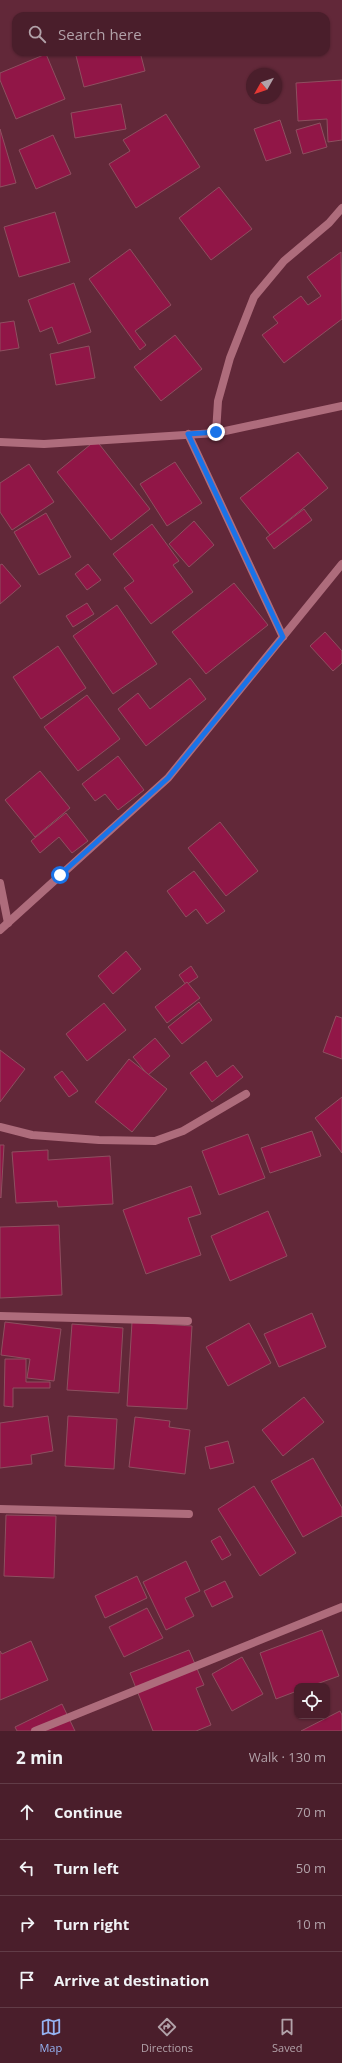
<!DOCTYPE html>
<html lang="en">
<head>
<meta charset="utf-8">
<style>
	body { margin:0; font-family:"Open Sans",sans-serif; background:#512733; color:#f1f3f6 }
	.controls { position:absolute; right:12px; bottom:12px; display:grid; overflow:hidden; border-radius:8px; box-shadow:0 1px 3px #0004 }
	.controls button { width:36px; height:36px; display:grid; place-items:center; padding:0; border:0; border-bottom:1px solid #613c47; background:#4a1e2b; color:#f1f3f6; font:20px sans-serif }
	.compass { position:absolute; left:246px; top:68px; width:36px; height:36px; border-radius:50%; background:#4a1e2b; box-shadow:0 1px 3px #0004; rotate:230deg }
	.stop { position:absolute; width:12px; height:12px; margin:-9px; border:3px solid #1a73e8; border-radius:50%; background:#fff }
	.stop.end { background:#1a73e8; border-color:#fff; box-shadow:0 1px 4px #0008 }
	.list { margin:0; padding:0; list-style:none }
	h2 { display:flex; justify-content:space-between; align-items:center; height:52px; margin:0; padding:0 16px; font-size:17px }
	h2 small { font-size:13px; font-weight:400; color:#b2a2a9 }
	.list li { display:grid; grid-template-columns:26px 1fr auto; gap:12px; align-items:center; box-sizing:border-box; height:56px; padding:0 16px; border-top:1px solid #613c47 }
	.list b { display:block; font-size:15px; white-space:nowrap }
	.list em { font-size:13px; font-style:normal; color:#b2a2a9 }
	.icon { flex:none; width:22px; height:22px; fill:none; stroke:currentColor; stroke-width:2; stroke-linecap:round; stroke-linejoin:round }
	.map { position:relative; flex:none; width:342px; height:1731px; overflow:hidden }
	.search { position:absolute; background:#4a1e2b; box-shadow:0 1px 3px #0004; left:12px; right:12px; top:12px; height:44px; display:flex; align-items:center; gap:10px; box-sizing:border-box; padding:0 14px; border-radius:12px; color:#b2a2a9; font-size:15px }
	.sheet { height:276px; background:#4a1e2b }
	nav { display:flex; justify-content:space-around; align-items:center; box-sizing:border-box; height:56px; border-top:1px solid #613c47; background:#4a1e2b; font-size:11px; color:#b2a2a9 }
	nav a { display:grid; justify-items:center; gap:2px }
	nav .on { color:#95b2f1 }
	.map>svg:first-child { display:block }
	.building { fill:#911647; stroke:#8e4f60 }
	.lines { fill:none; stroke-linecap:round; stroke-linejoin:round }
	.street { stroke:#ae6c7c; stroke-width:8 }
	.route { stroke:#1a73e8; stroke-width:5 }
</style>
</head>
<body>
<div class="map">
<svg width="342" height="1731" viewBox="0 0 342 1731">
	<rect width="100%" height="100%" fill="#622839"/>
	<g class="building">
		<path d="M75,52H140L145,71L84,87Z"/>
		<path d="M46,54L65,99L16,119L0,80V73Z"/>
		<path d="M342,80V140L328,142L327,119L298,121L296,83Z"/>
		<path d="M121,104L126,129L75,138L71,113Z"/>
		<path d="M166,114L200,167L136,208L109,164L130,151L123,140Z"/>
		<path d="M280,120L291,153L266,161L254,129Z"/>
		<path d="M320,123L327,147L303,154L296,130Z"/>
		<path d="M0,129L16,183L0,187Z"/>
		<path d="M53,135L71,174L36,189L19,150Z"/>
		<path d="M219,187L252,229L211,260L179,218Z"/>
		<path d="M55,212L70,262L19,277L4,227Z"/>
		<path d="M130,249L171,305L135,331L146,345L140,350L89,279Z"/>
		<path d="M341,252L342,319L284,363L262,335L278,323L273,317L301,296L308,305L321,296L307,277Z"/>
		<path d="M74,283L91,332L58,344L52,327L40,332L28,300Z"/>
		<path d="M14,321L19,348L0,351V323Z"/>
		<path d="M175,335L202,369L161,401L134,367Z"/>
		<path d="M89,346L95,378L56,385L50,354Z"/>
		<path d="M96,440L150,509L111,540L57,472Z"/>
		<path d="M298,452L328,488L270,535L240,498Z"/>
		<path d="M175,462L202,503L167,526L140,484Z"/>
		<path d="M29,464L54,502L12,530L0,512V483Z"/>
		<path d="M304,509L312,520L274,549L266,538Z"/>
		<path d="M46,513L71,557L39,575L14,532Z"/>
		<path d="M194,521L214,545L189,567L169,544Z"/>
		<path d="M152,524L179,561L173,565L193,592L151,624L124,588L134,581L113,554Z"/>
		<path d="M2,564L21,586L0,604V565Z"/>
		<path d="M88,564L101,580L87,590L75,574Z"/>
		<path d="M234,583L268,625L206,674L172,632Z"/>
		<path d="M87,603L94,614L73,627L66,616Z"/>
		<path d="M117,605L157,664L113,694L73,636Z"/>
		<path d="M325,632L342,651V663L333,671L310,646Z"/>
		<path d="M58,646L86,688L41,719L13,677Z"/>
		<path d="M190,678L206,699L146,746L118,709L138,693L150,709Z"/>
		<path d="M87,695L120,739L78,771L44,727Z"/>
		<path d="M118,756L144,790L118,810L105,794L95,801L82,784Z"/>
		<path d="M40,771L70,808L35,837L5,800Z"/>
		<path d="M66,813L88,841L72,853L59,837L40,853L31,841Z"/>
		<path d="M220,822L258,871L226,896L188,848Z"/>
		<path d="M194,871L225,911L207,924L196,909L186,917L167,891Z"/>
		<path d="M126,951L141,969L113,994L98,976Z"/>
		<path d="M191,966L198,977L186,985L179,975Z"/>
		<path d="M187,982L200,998L167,1023L155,1007Z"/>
		<path d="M199,1002L212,1020L182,1044L168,1027Z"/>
		<path d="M104,1003L126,1030L87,1061L66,1034Z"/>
		<path d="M336,1016L342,1018V1059L323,1052Z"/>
		<path d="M155,1038L170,1056L148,1075L133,1057Z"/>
		<path d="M0,1050L25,1069L0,1102Z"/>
		<path d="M129,1059L167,1089L132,1132L95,1102Z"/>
		<path d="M206,1061L217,1077L233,1065L243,1077L212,1102L190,1073Z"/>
		<path d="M62,1071L78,1091L69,1097L54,1077Z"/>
		<path d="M342,1097V1153L315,1118Z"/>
		<path d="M312,1131L321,1156L270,1173L261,1148Z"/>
		<path d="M248,1134L265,1178L219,1195L202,1151Z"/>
		<path d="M0,1145H4L1,1198L0,1197Z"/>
		<path d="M48,1150V1160L110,1156L113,1204L58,1207L57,1201L16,1203L12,1152Z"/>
		<path d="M191,1186L201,1214L188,1218L201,1255L146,1274L123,1210Z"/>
		<path d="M268,1211L287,1256L230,1281L211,1236Z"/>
		<path d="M59,1225L62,1295L0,1298V1227Z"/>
		<path d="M312,1313L326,1347L279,1367L264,1334Z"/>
		<path d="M5,1322L61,1329L54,1381L27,1378L30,1359L1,1355Z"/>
		<path d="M132,1322L192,1326L187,1409L127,1406Z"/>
		<path d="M249,1323L271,1363L228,1386L206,1347Z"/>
		<path d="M72,1324L123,1328L119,1393L67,1390Z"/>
		<path d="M5,1359H26V1382H50V1388H13V1407L4,1406Z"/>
		<path d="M304,1397L324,1422L283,1456L262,1430Z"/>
		<path d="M48,1416L53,1451L31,1455L32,1464L0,1468V1423Z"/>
		<path d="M68,1416L117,1419L114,1469L65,1466Z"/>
		<path d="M135,1417L170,1421L169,1427L190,1430L185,1474L129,1467Z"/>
		<path d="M228,1441L234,1463L210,1469L205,1447Z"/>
		<path d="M313,1458L342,1508V1517L341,1516L303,1537L271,1481Z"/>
		<path d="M254,1486L296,1553L260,1576L218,1509Z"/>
		<path d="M6,1515L56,1516L54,1578L4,1576Z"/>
		<path d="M220,1536L231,1555L222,1560L211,1541Z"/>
		<path d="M186,1561L200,1591L185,1598L194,1616L166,1630L143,1582Z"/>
		<path d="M137,1576L147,1598L105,1618L95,1596Z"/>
		<path d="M225,1581L233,1597L212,1607L204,1591Z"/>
		<path d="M147,1608L163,1638L124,1657L109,1627Z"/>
		<path d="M322,1630L339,1676L311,1686H297V1691L276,1699L260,1653Z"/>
		<path d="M31,1641L48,1680L0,1700V1651L2,1654Z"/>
		<path d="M189,1650L204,1685L196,1688L211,1725L196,1731H153L130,1673Z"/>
		<path d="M242,1657L263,1694L232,1711L212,1674Z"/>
		<path d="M62,1704L75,1731H17L15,1727Z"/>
		<path d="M340,1711L342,1715V1731H301Z"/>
	</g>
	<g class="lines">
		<g class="street">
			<path d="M216,433L218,401L230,358L254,297L284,261L329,223L342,208"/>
			<path d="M188,434L283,637"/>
			<path d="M0,442L44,444L216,433L342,406"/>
			<path d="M0,883L8,923"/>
			<path d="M0,930L168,778L342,564"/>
			<path d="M0,1127L32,1135L99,1140L155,1141L183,1131L246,1094"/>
			<path d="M0,1316L188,1321"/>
			<path d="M0,1509L189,1514"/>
			<path d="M35,1731L342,1607"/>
		</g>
	</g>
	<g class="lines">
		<path class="route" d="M60,875L168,778L283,637L188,434L216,432"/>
	</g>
</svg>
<div class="controls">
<button><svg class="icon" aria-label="locate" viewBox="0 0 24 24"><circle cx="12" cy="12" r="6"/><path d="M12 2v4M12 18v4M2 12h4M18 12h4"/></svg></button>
</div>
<svg class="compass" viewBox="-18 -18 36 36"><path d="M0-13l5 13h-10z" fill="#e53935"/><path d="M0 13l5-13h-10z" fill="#b2a2a9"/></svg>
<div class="stop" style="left:60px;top:875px"></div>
<div class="stop end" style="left:216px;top:432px"></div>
<div class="search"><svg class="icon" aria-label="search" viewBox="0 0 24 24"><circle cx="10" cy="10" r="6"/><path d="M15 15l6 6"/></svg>Search here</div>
</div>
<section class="sheet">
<h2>2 min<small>Walk · 130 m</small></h2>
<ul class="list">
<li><svg class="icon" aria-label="ahead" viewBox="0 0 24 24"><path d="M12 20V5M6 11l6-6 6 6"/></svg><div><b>Continue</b></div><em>70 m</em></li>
<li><svg class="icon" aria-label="left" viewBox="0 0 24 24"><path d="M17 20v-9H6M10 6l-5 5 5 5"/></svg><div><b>Turn left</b></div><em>50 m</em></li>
<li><svg class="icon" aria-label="right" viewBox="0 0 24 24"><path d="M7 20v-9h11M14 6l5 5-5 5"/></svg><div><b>Turn right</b></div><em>10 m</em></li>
<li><svg class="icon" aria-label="arrive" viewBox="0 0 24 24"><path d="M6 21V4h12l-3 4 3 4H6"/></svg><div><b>Arrive at destination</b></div></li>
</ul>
</section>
<nav>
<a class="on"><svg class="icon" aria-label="map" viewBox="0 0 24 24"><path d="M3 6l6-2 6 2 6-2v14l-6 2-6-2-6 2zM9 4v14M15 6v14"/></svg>Map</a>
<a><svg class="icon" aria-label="directions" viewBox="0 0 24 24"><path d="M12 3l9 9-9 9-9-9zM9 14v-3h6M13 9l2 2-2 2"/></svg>Directions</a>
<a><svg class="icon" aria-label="saved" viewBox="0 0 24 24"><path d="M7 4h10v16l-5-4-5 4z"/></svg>Saved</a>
</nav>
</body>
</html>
